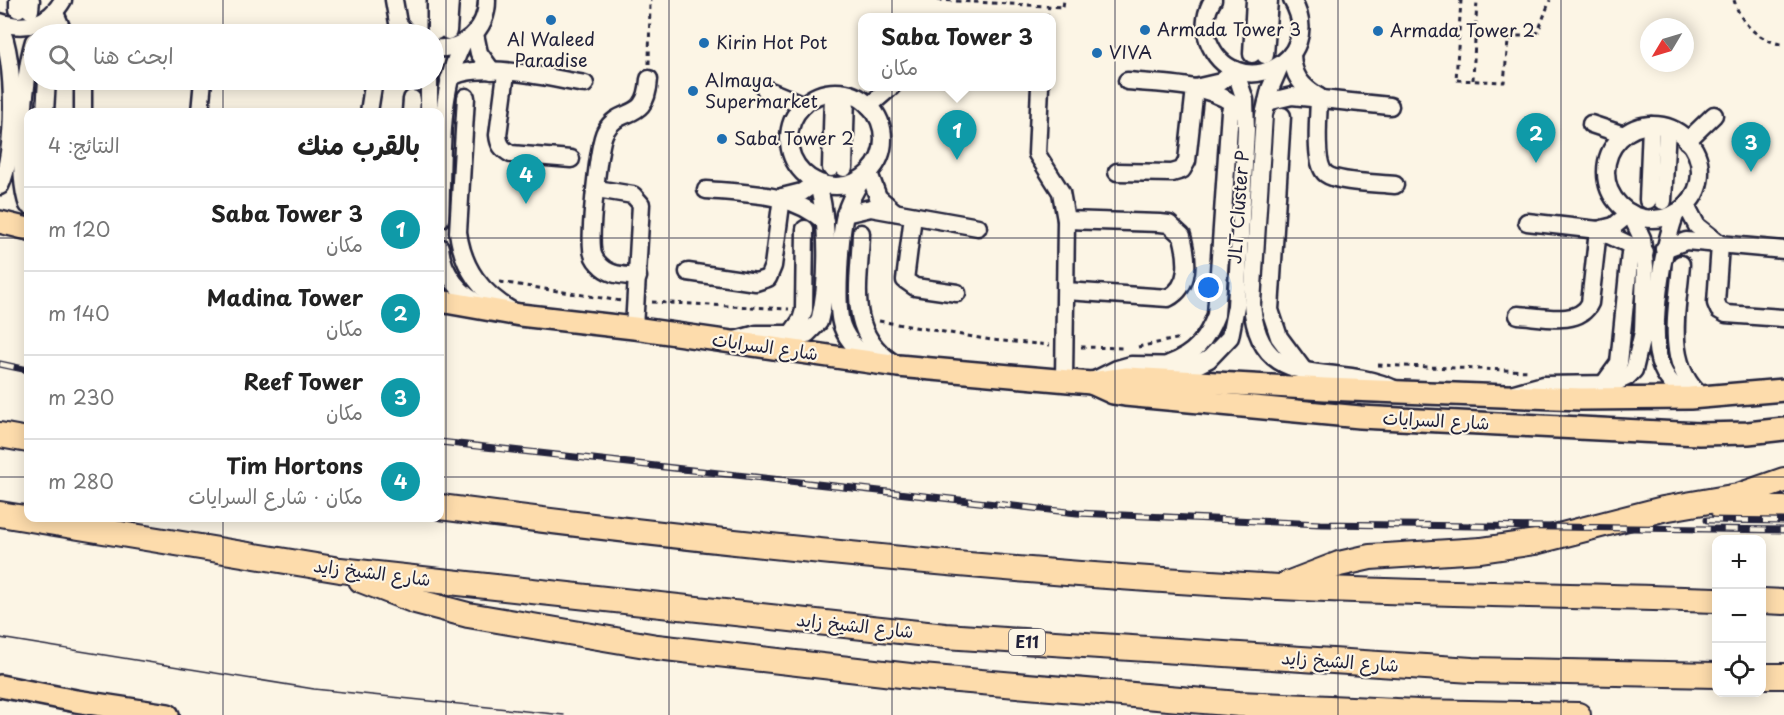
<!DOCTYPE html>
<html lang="ar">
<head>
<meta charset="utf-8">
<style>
	body { margin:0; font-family:"Playpen Sans","Playpen Sans Arabic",sans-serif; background:#f6f6f6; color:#222; direction:rtl }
	.controls { position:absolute; right:18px; bottom:18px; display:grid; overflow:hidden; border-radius:12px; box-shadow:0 3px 15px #0003 }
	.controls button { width:54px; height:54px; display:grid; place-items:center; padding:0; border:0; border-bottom:2px solid #e0e0e0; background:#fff; color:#222; font:30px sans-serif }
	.compass { position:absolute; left:1640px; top:18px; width:54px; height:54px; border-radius:50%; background:#fff; box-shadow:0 3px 15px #0003; rotate:232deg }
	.you { position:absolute; left:1209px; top:288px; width:21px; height:21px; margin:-15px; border:4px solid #fff; border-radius:50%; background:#1a73e8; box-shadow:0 0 0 9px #1a73e833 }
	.badge { display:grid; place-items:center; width:39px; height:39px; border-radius:50%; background:#111827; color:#fff; font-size:20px; font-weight:700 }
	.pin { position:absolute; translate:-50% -50px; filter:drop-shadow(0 2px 3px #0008) }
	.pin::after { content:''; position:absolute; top:32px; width:21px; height:18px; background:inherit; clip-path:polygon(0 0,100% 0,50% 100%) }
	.popup { position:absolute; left:858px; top:13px; width:198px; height:78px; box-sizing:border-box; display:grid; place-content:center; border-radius:12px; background:#fff; filter:drop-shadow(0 2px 4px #0005); font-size:20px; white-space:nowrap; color:#767676 }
	.popup b { font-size:22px; color:#222 }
	.popup::after { content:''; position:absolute; left:50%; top:100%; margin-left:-12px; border:12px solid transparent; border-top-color:#fff }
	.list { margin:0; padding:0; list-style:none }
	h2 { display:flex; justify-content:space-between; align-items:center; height:78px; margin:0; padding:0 24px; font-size:26px }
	h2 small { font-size:20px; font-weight:400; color:#767676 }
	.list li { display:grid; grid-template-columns:39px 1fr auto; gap:18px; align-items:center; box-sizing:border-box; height:84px; padding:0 24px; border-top:2px solid #e0e0e0 }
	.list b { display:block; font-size:22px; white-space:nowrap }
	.list p { margin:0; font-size:20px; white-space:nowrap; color:#767676 }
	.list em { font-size:20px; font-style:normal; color:#767676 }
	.icon { flex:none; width:33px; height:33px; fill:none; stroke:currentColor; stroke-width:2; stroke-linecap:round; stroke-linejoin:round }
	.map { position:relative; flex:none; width:1784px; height:715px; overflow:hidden; direction:ltr }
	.search { position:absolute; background:#fff; box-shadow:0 3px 15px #0003; left:24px; top:24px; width:420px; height:66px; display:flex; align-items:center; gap:15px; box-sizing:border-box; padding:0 21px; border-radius:33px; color:#767676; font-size:22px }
	.panel { position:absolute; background:#fff; box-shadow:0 3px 15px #0003; left:24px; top:108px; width:420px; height:414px; border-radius:12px; direction:rtl }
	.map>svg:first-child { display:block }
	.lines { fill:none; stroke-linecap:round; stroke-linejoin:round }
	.minor-casing { stroke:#22223b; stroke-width:21 }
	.major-casing { stroke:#22223b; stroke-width:26 }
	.highway-casing { stroke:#22223b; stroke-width:28 }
	.path { stroke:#22223b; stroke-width:3; stroke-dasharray:4.5 4.5; stroke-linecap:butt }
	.minor { stroke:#fcf5e5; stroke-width:16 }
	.major { stroke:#fddcac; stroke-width:21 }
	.highway { stroke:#fddcac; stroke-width:24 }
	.tram { stroke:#22223b; stroke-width:1.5 }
	.rail-casing { stroke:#22223b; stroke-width:7 }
	.rail { stroke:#fcf5e5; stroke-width:4.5; stroke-dasharray:14; stroke-linecap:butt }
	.grid { fill:none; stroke:#22223b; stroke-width:1.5; stroke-opacity:0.55 }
	.poi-dot { fill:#1f6fb2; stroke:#fcf5e5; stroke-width:2 }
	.labels { text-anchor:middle; stroke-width:4.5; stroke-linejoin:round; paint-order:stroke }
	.shield { fill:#fcf5e5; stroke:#63616e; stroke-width:1.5 }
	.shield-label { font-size:16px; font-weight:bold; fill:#22223b }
	.poi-label { font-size:18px; fill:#22223b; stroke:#fcf5e5; text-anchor:start }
	.street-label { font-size:18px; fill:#22223b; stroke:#fcf5e5 }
</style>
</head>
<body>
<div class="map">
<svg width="1784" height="715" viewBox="0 0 1784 715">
	<rect width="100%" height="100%" fill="#fcf5e5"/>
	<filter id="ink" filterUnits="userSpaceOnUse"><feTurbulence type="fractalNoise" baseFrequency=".0167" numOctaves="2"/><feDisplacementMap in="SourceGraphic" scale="12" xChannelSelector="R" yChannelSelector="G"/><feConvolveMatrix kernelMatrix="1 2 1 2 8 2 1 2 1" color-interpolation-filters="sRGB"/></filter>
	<g filter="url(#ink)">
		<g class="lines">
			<defs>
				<g id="minor">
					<path d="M394,0L398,23L407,34"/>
					<path d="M1213,0C1206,11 1203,27 1208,40C1233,107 1329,62 1292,0"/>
					<path d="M18,9V0"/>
					<path d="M30,10L31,0"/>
					<path d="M55,13L64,34"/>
					<path d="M0,22C26,31 49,24 63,0"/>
					<path d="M0,27C16,58 16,155 0,186"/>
					<path d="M436,31V0"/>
					<path d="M448,31L450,0"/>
					<path d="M475,34L479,53L492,71"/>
					<path d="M434,48C463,51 487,30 487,0"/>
					<path d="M1252,54L1255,0"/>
					<path d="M1265,55L1269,0"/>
					<path d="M1292,55C1293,76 1301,86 1319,97"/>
					<path d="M1280,66L1270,89L1264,115L1252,303C1258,397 1335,360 1394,389"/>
					<path d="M506,73L498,135C499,145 502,149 511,154L571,159"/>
					<path d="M449,79C475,59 553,79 585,84"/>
					<path d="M1127,81C1168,85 1214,82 1244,113"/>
					<path d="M1040,86L1037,154L1061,192L1066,220L1064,380"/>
					<path d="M765,89L804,105"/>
					<circle cx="836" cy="139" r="47"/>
					<path d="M466,97L458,232C463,269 481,293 514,312"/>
					<path d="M1319,97C1319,114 1313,164 1326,174C1338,183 1379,183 1395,185"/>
					<path d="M1267,102L1292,96L1390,106"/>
					<path d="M869,106L892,86"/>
					<path d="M45,112L47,80"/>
					<path d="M83,112V80"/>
					<path d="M200,112L203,80"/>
					<path d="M369,112L374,80"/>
					<path d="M411,112L412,99"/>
					<path d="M429,112V80"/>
					<path d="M1282,116L1270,310L1279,337L1305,372"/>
					<path d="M1591,124L1624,135"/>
					<circle cx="1653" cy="172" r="47"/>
					<path d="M1687,141L1714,115"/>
					<path d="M831,168L833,93"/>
					<path d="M844,168L846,94"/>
					<path d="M1117,172L1172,173L1182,170L1187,161L1195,88"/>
					<path d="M869,173L878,197L895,212"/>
					<path d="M863,178C855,190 849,201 845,215C840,236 835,307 842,326C848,343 861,353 876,362"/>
					<path d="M597,189L633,195L641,204L634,328"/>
					<path d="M706,190C749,194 791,192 825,222"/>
					<path d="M1648,200L1651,125"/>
					<path d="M1663,201L1667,128"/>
					<path d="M28,205C16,175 24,73 34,41"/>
					<path d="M1686,205L1697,226L1720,244"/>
					<path d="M1676,213C1663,247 1647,335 1662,368C1668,382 1678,390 1690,398"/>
					<path d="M845,214L871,208L978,227"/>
					<path d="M913,216L905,280L915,287L957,293"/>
					<path d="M440,219C443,163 437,93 463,43"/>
					<path d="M1527,222L1598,230L1645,252"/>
					<path d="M861,233C860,282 845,331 892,362"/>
					<path d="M1720,245L1716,303L1719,310L1726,314L1783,318"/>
					<path d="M440,247C442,273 461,296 484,306"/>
					<path d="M1664,249L1686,241L1784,250"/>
					<path d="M1681,264C1678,310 1663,363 1702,397"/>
					<path d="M688,272L756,282L768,278L773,266L782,197"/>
					<path d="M638,277C624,275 609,276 599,264C595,260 592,254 592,248C590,231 598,145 605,132C620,104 646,125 649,79"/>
					<path d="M1066,291L1168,298C1191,286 1188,259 1182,236L1169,224L1160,223L1066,220"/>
					<path d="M1518,315C1540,316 1579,327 1590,303L1598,230"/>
					<path d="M791,334L801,320L804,310L805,229"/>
					<path d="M735,340L757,334H807L819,322C829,284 829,219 817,182L802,192L782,197"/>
					<path d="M1169,364C1194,355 1207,339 1216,315L1230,111"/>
					<path d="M1097,379L1117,369L1131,365L1195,366L1209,359L1230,337L1236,306L1246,130L1245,100L1235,70L1221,82L1195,88"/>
					<path d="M1603,385L1619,363L1630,253"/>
					<path d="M1514,393L1543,385L1612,384L1627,377L1634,370L1643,332L1645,266L1642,238L1630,213L1614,226L1598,230"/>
				</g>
				<g id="major">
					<path d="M0,222L28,229"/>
					<path d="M440,301L520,315L634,328L898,366L1091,383L1127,378L1325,389L1581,399L1690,398L1784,390"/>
					<path d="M1091,383L1113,393L1125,395L1360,417L1699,434L1748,433L1784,429"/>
					<path d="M0,686L76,701L168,715"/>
				</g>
				<g id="highway">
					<path d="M0,435L28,440"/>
					<path d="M440,507C718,543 998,572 1279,587C1425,594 1571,595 1716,600"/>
					<path d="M1723,509H1784"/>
					<path d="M0,514L340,570L945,636L1472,670L1716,675"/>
					<path d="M361,580L415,601L468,615L657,647L910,676L1239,704L1418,712L1578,715"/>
					<path d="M1287,584L1339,564L1370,557L1481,550L1535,542L1663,509L1738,496L1784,480"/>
					<path d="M1762,601L1784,602"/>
					<path d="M1762,676H1784"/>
				</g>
			</defs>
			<use href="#minor" class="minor-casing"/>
			<use href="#major" class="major-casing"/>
			<use href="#highway" class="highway-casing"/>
			<g class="path">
				<path d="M938,0L1063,7L1064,0"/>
				<path d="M1461,0L1456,80L1504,82L1508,42L1515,36H1531L1538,32L1550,0"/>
				<path d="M1734,0C1741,25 1759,40 1784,45"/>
				<path d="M1047,18L1049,6"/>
				<path d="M649,64L650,0"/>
				<path d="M1473,80L1477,0"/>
				<path d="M500,282L621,301"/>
				<path d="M652,302L789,309"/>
				<path d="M879,321L991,340L1050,345"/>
				<path d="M1081,347L1125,348"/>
				<path d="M1138,347L1181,338"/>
				<path d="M1378,365L1530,371"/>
			</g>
			<use href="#minor" class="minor"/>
			<use href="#major" class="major"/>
			<use href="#highway" class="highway"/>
			<path class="tram" d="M0,638L314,689L564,715"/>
			<defs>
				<g id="rail">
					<path d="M0,364L28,370"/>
					<path d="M440,442L1077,513L1321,524L1784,530"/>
					<path d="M1707,520L1784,521"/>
				</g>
			</defs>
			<use href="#rail" class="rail-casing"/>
			<use href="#rail" class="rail"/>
		</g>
	</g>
	<path class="grid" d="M223,0V34M446,0V715M669,0V715M892,0V715M1115,0V715M1338,0V715M1561,0V715M223,80V112M0,238H28M440,238H1784M0,477H28M440,477H1784M223,518V715"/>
	<g class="poi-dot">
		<circle cx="551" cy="20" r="6"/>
		<circle cx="1145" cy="30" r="6"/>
		<circle cx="1378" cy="31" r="6"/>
		<circle cx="704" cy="43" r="6"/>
		<circle cx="1097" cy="53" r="6"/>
		<circle cx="693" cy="91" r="6"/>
		<circle cx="722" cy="139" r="6"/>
	</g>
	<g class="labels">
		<rect class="shield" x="1009" y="629" width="36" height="26" rx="4.5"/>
		<g class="shield-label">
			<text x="1027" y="648">E11</text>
		</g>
		<g class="poi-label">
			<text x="1157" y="36">Armada Tower 3</text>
			<text x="1390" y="37">Armada Tower 2</text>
			<text x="551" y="46" text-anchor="middle">Al Waleed<tspan x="551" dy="21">Paradise</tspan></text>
			<text x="716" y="49">Kirin Hot Pot</text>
			<text x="1109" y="59">VIVA</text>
			<text x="705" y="87">Almaya<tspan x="705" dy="21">Supermarket</tspan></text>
			<text x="734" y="145">Saba Tower 2</text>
		</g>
		<g class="street-label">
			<text transform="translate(1239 207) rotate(-86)" y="6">JLT Cluster P</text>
			<text transform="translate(765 347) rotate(8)" y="6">شارع السرايات</text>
			<text transform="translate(1436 421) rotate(3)" y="6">شارع السرايات</text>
			<text transform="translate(372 573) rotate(7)" y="6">شارع الشيخ زايد</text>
			<text transform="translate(855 626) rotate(6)" y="6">شارع الشيخ زايد</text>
			<text transform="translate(1340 662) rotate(4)" y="6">شارع الشيخ زايد</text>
		</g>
	</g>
</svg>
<div class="controls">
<button>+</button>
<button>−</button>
<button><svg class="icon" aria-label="locate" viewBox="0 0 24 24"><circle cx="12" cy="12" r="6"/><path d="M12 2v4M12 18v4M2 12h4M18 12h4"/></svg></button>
</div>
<svg class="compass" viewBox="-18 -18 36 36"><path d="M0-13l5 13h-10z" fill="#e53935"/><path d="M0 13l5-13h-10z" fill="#767676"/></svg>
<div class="you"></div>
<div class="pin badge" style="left:957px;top:160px;background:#0f9aa8">1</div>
<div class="popup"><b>Saba Tower 3</b>مكان</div>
<div class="pin badge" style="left:1536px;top:163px;background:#0f9aa8">2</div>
<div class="pin badge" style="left:1751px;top:172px;background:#0f9aa8">3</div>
<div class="pin badge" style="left:526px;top:204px;background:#0f9aa8">4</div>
<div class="search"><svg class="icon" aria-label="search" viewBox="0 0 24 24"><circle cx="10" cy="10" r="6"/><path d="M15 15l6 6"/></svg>ابحث هنا</div>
<section class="panel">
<h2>بالقرب منك<small>النتائج: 4</small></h2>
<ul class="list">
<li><span class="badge" style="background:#0f9aa8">1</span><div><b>Saba Tower 3</b><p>مكان</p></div><em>120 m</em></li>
<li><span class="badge" style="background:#0f9aa8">2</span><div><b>Madina Tower</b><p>مكان</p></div><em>140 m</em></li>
<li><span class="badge" style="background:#0f9aa8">3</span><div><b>Reef Tower</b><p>مكان</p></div><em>230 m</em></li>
<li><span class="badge" style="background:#0f9aa8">4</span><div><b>Tim Hortons</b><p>مكان · شارع السرايات</p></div><em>280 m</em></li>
</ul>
</section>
</div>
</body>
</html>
